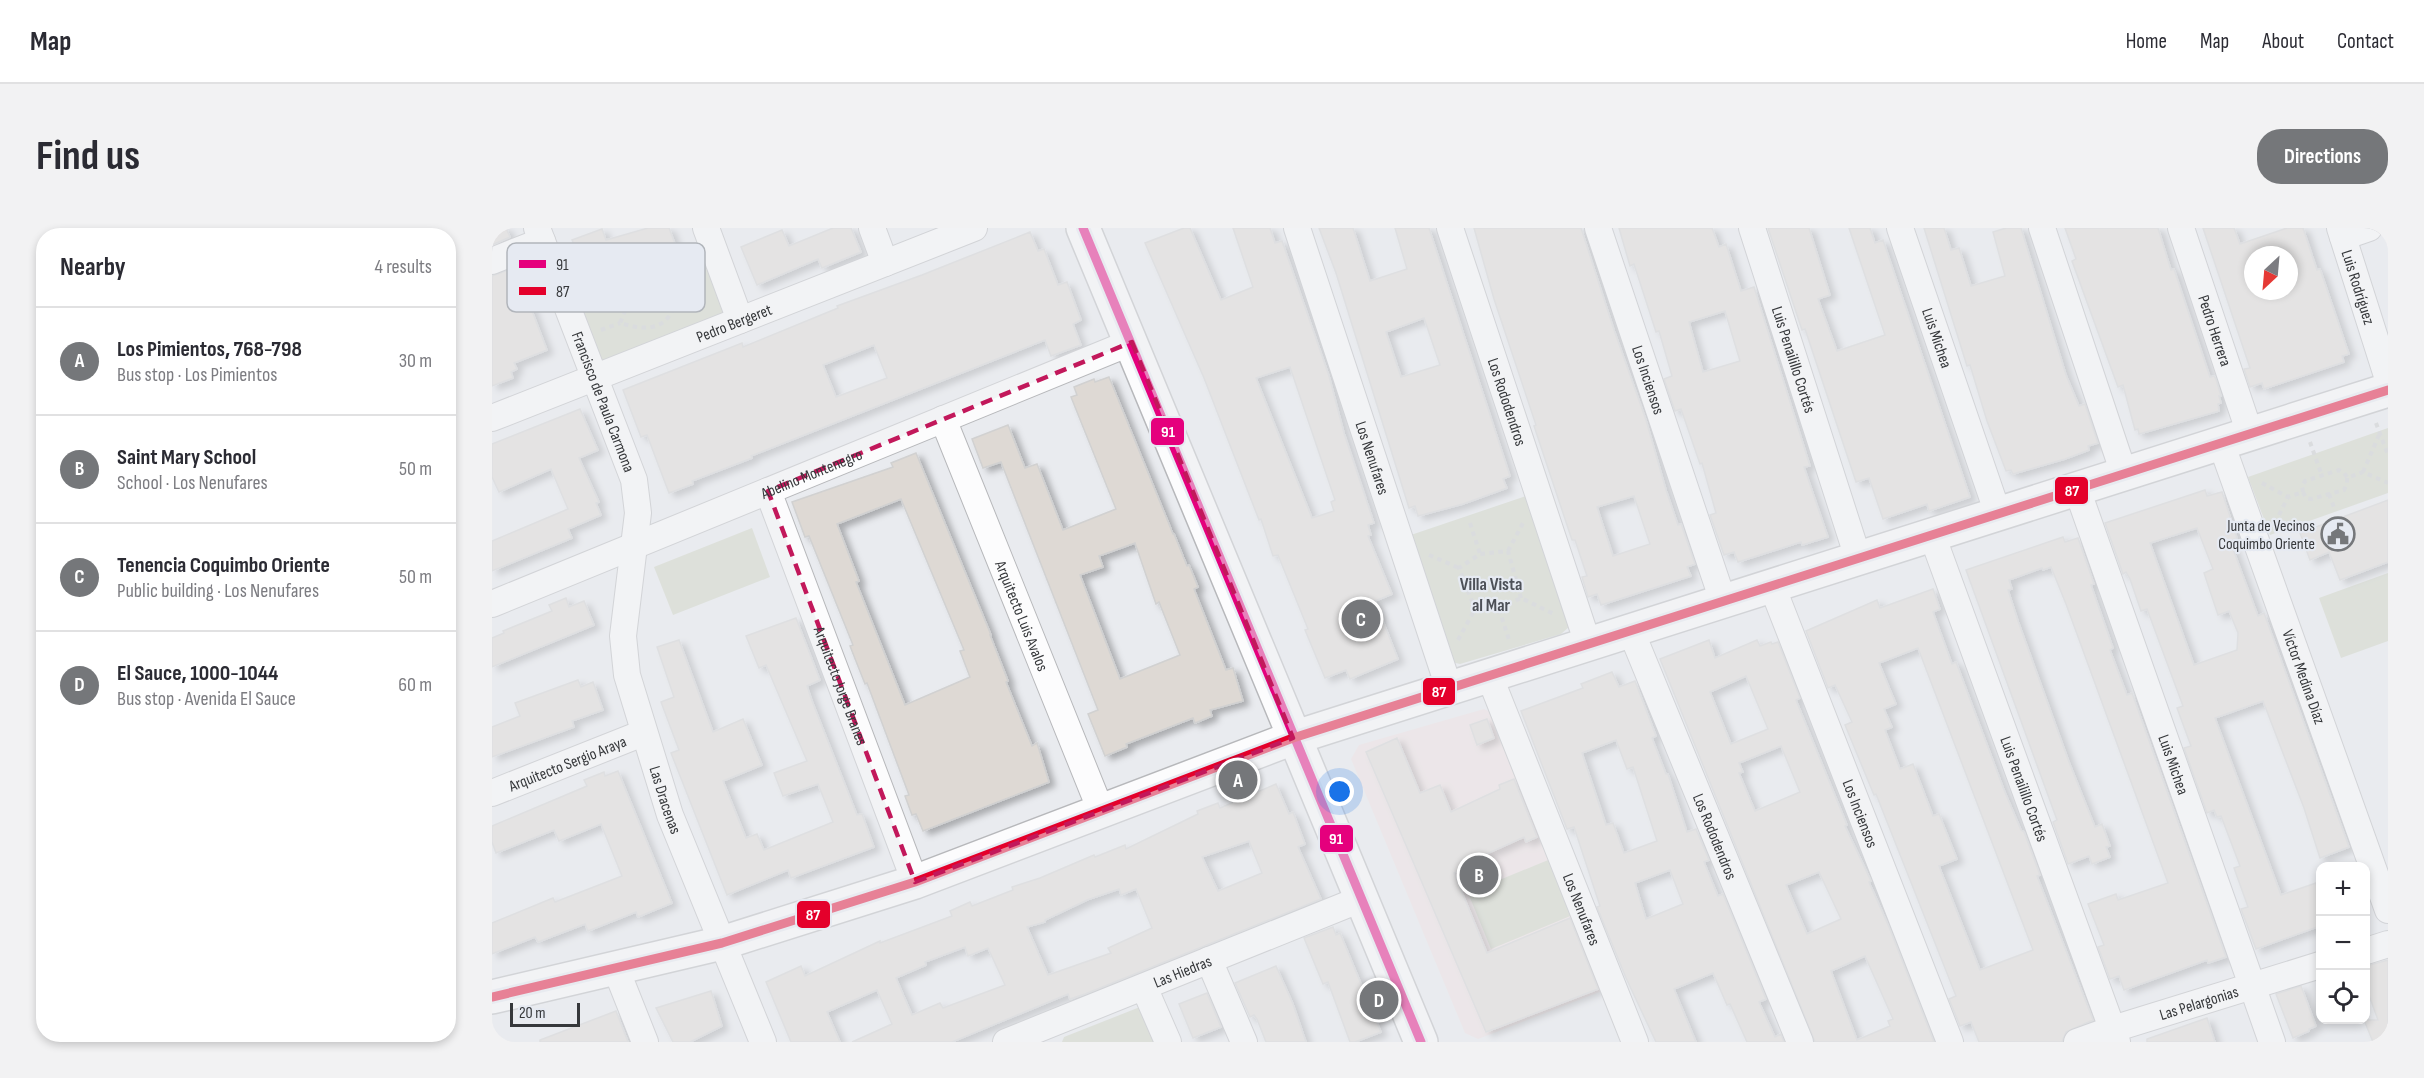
<!DOCTYPE html>
<html lang="en">
<head>
<meta charset="utf-8">
<style>
	body { margin:0; font-family:"Sofia Sans Condensed",sans-serif; background:#f2f2f3; color:#2b2b33 }
	.controls { position:absolute; right:18px; bottom:18px; display:grid; overflow:hidden; border-radius:12px; box-shadow:0 3px 9px #0003 }
	.controls button { width:54px; height:54px; display:grid; place-items:center; padding:0; border:0; border-bottom:2px solid #e1e1e2; background:#fff; color:#2b2b33; font:30px sans-serif }
	.compass { position:absolute; left:1752px; top:18px; width:54px; height:54px; border-radius:50%; background:#fff; box-shadow:0 3px 9px #0003; rotate:206deg }
	.scale { position:absolute; left:18px; bottom:15px; width:70px; box-sizing:border-box; padding-left:6px; border:3px solid #36383b; border-top:0; font-size:16px; line-height:21px; white-space:nowrap; color:#36383b; -webkit-text-stroke:4px #e6eaf2; paint-order:stroke }
	.you { position:absolute; left:848px; top:564px; width:21px; height:21px; margin:-15px; border:4px solid #fff; border-radius:50%; background:#1a73e8; box-shadow:0 0 0 9px #1a73e833 }
	.badge { display:grid; place-items:center; width:39px; height:39px; border-radius:50%; background:#75777a; color:#fff; font-size:20px; font-weight:700 }
	.pin { position:absolute; translate:-50% -50%; border:3px solid #fff; box-shadow:0 2px 6px #0006 }
	.list { margin:0; padding:0; list-style:none }
	h2 { display:flex; justify-content:space-between; align-items:center; height:78px; margin:0; padding:0 24px; font-size:26px }
	h2 small { font-size:20px; font-weight:400; color:#7c7c81 }
	.list li { display:grid; grid-template-columns:39px 1fr auto; gap:18px; align-items:center; box-sizing:border-box; height:108px; padding:0 24px; border-top:2px solid #e1e1e2 }
	.list b { display:block; font-size:22px; white-space:nowrap }
	.list p { margin:0; font-size:20px; white-space:nowrap; color:#7c7c81 }
	.list em { font-size:20px; font-style:normal; color:#7c7c81 }
	.icon { flex:none; width:33px; height:33px; fill:none; stroke:currentColor; stroke-width:2; stroke-linecap:round; stroke-linejoin:round }
	.map { position:relative; flex:none; width:1896px; height:814px; overflow:hidden; border-radius:24px }
	header { display:flex; align-items:center; gap:36px; box-sizing:border-box; height:84px; padding:0 30px; background:#fff; border-bottom:2px solid #e1e1e2 }
	header strong { font-size:28px }
	nav { display:flex; gap:33px; margin-inline-start:auto; font-size:21px }
	.intro { display:flex; align-items:center; justify-content:space-between; box-sizing:border-box; height:144px; padding:0 36px }
	h1 { margin:0; font-size:42px }
	.button { padding:15px 27px; border-radius:24px; background:#75777a; color:#fff; font-size:21px; font-weight:700 }
	main { display:flex; gap:36px; padding:0 36px }
	aside { flex:1; background:#fff; border-radius:24px; box-shadow:0 3px 9px #0003 }
	.map>svg:first-child { display:block }
	.education { fill:#efe1e2 }
	.green { fill:#ced3c2 }
	.building { fill:#ded9d4; stroke:#d1d1d1; stroke-width:1.5; fill-rule:evenodd; filter:url(#shadow) }
	.lines { fill:none; stroke-linecap:round; stroke-linejoin:round }
	.street-casing { stroke:#b7b8bb; stroke-width:28 }
	.secondary-casing { stroke:#b7b8bb; stroke-width:36 }
	.path { stroke:#c8c9cb; stroke-width:4; stroke-dasharray:4.5 4.5; stroke-linecap:butt }
	.street { stroke:#fcfcfd; stroke-width:26 }
	.secondary { stroke:#fcfcfd; stroke-width:33 }
	.bus-1-casing { stroke:#e6eaf2; stroke-width:14 }
	.bus-2-casing { stroke:#e6eaf2; stroke-width:14 }
	.bus-1 { stroke:#e5007d; stroke-width:9 }
	.bus-2 { stroke:#e4002b; stroke-width:9 }
	.marked { fill:none; stroke:#c2185b; stroke-width:4.5; stroke-dasharray:12 8; stroke-linejoin:round }
	.labels { text-anchor:middle; stroke-width:4.5; stroke-linejoin:round; paint-order:stroke }
	.street-label { font-size:16px; fill:#36383b; stroke:#e6eaf2 }
	.poi-label { font-size:16px; fill:#36383b; stroke:#e6eaf2; text-anchor:end }
	.neighbourhood-label { font-size:18px; font-weight:bold; fill:#4d5057; stroke:#e6eaf2 }
	.key { fill:#e6eaf2; stroke:#b1b5bb; stroke-width:1.5 }
	.key-label { font-size:16px; fill:#36383b }
	.line-badge { stroke:#e6eaf2; stroke-width:2 }
	.badge-label { font-size:16px; text-anchor:middle; font-weight:bold; fill:#fff }
</style>
</head>
<body>
<header>
<strong>Map</strong>
<nav><a>Home</a><a>Map</a><a>About</a><a>Contact</a></nav>
</header>
<div class="intro"><h1>Find us</h1><a class="button">Directions</a></div>
<main>
<aside>
<h2>Nearby<small>4 results</small></h2>
<ul class="list">
<li><span class="badge">A</span><div><b>Los Pimientos, 768-798</b><p>Bus stop · Los Pimientos</p></div><em>30 m</em></li>
<li><span class="badge">B</span><div><b>Saint Mary School</b><p>School · Los Nenufares</p></div><em>50 m</em></li>
<li><span class="badge">C</span><div><b>Tenencia Coquimbo Oriente</b><p>Public building · Los Nenufares</p></div><em>50 m</em></li>
<li><span class="badge">D</span><div><b>El Sauce, 1000-1044</b><p>Bus stop · Avenida El Sauce</p></div><em>60 m</em></li>
</ul>
</aside>
<div class="map">
<svg width="1896" height="814" viewBox="0 0 1896 814">
	<defs>
		<filter id="shadow"><feDropShadow dx="6" dy="4" stdDeviation="3" flood-color="#0004"/></filter>
	</defs>
	<rect width="100%" height="100%" fill="#e9ebef"/>
	<path class="education" d="M992,481L1009,489L1110,763L986,811L973,805L859,531L867,517Z"/>
	<g class="green">
		<path d="M213,23L237,85L111,134L86,72Z"/>
		<path d="M1896,200V265L1778,307L1756,249Z"/>
		<path d="M1037,267L1077,399L1069,406L968,436L959,434L913,309Z"/>
		<path d="M260,300L278,349L181,387L162,339Z"/>
		<path d="M1896,345V413L1849,430L1827,370Z"/>
		<path d="M1061,630L1083,686L999,721L976,665Z"/>
		<path d="M653,777L673,814H570L572,809Z"/>
	</g>
	<g class="building">
		<path d="M0,0H14L18,9L0,17Z"/>
		<path d="M156,0H177L185,21L98,54L80,12L110,1L114,12Z"/>
		<path d="M341,0H359L369,24L330,40L326,31L265,57L249,19L290,2L297,18Z"/>
		<path d="M692,0H698L729,72L761,59L741,0H778L783,15L790,13L837,148L852,205L882,295L876,297L879,307L876,308L900,366L883,373L906,431L858,451L854,442L833,450L813,402L816,401L786,327L781,328L769,291L767,292L712,150L653,15ZM798,139L843,272L839,274L842,283L820,290L764,150Z"/>
		<path d="M827,0H861L878,53L915,41L903,0H937L1018,248L1011,251L1015,260L971,276L926,288L923,278L917,280L844,45ZM932,90L948,137L909,149L894,104Z"/>
		<path d="M982,0H1089L1122,102L1154,192L1174,262L1186,297L1189,296L1203,336L1195,339L1199,348L1109,377L1105,366L1096,369L1090,349L1095,348L1083,312H1080L1042,198L1044,197L1002,71ZM1142,268L1158,316L1121,328L1105,279Z"/>
		<path d="M1127,0H1220L1227,19L1234,16L1249,63L1262,59L1318,238L1312,239L1336,309L1310,317L1309,314L1246,334L1242,324L1232,327L1218,287L1224,285L1210,235L1208,236L1189,181L1183,183L1172,151L1180,148L1167,103L1164,104L1142,36L1138,38ZM1233,83L1248,133L1211,144L1197,94Z"/>
		<path d="M1276,0H1317L1338,67L1326,71L1345,123L1393,107L1357,0H1378L1383,15L1391,12L1478,269L1437,283L1435,276L1391,291L1377,250L1364,254L1313,101L1310,102Z"/>
		<path d="M1432,0H1452L1459,22L1467,20L1479,58L1513,48L1501,4L1514,0H1529L1574,147L1587,178L1593,176L1606,215L1596,218L1597,222L1573,231L1521,246L1519,242L1514,243L1495,193L1478,137L1475,138Z"/>
		<path d="M1573,0H1666L1679,42L1682,41L1718,149L1722,148L1724,151L1729,168H1727L1729,175L1726,176L1727,183L1647,206L1646,201L1643,202L1631,157L1626,159L1580,33L1584,31Z"/>
		<path d="M1711,0H1742L1748,16L1795,0H1811L1825,42L1828,41L1857,126L1850,128L1852,134L1772,161L1770,155L1758,159L1752,141L1758,140ZM1761,27H1797V63H1761Z"/>
		<path d="M538,4L546,23L552,21L566,57L575,54L589,92L581,96L589,117L559,128L553,112L259,228L260,230L200,253L201,256L177,265L155,207L149,209L131,162L250,115L251,119L346,80L345,78L430,47ZM382,117L395,150L344,169L331,137Z"/>
		<path d="M30,37L44,72L37,75L55,122L22,135L25,141L19,144L21,150L0,158V48Z"/>
		<path d="M617,149L681,306H682L695,338L697,337L706,359L702,361L734,442L741,440L751,473L718,482L720,488L703,495L701,490L634,516L635,519L613,528L596,486L606,482L509,234L491,240L480,211L516,197L533,240L545,236L571,302L624,281L579,169L585,167L582,159L602,151L603,154ZM643,315L664,376L667,374L688,427L628,451L588,347L611,339L607,328Z"/>
		<path d="M88,181L106,222L87,230L107,274L104,275L109,287L76,301L80,310L0,343V313L76,281L59,241L7,264L0,249V216Z"/>
		<path d="M424,225L499,407H498L516,453L514,454L540,518L545,515L557,554L431,603L424,586L420,587L413,568L417,567L375,455L373,456L358,418L361,417L317,308L313,309L300,274L401,239L399,235ZM409,271L472,422L468,423L478,449L413,477L364,354L367,353L345,296Z"/>
		<path d="M1713,262L1715,268L1730,264L1745,310L1738,313L1766,388L1772,385L1857,619L1828,630L1812,580L1771,473L1723,490L1789,667L1824,655L1828,668V698L1764,721L1749,681L1756,679L1742,640L1748,638L1729,588L1725,589L1722,582L1715,585L1692,520L1699,518L1685,480L1691,478L1655,381L1649,383L1638,351L1634,344L1631,346L1613,295ZM1705,300L1721,341L1712,345L1726,387L1737,383L1746,405L1745,422L1702,437L1658,315Z"/>
		<path d="M1896,272V334L1848,352L1837,324L1818,332L1808,305Z"/>
		<path d="M1571,309L1573,314L1586,310L1602,356L1599,357L1621,420L1618,422L1635,467L1640,465L1734,729L1716,735L1715,732L1632,762L1627,748L1618,751L1606,719L1612,717L1596,676L1624,666L1626,672L1676,655L1574,376L1559,339L1551,342L1550,340L1517,352L1520,361L1516,362L1526,393L1577,534L1603,599L1610,596L1618,618L1614,619L1618,629L1600,636L1597,628L1576,636L1561,594L1565,592L1474,342Z"/>
		<path d="M1441,361L1448,381L1441,384L1460,436L1464,434L1512,562L1529,602L1532,604L1548,647L1545,648L1601,792L1574,804L1570,814H1487L1479,794L1468,798L1457,771L1464,768L1384,566L1382,567L1353,497L1360,494L1343,457L1336,460L1314,403L1385,372L1388,380ZM1426,420L1541,722L1488,742L1447,638L1465,631L1447,586L1441,588L1421,536L1408,541L1393,502L1400,499L1392,481L1404,476L1387,435Z"/>
		<path d="M74,370L77,379L92,373L102,397L0,439V410L12,405L11,403L60,383L57,377Z"/>
		<path d="M304,390L328,452L315,458L320,473L365,587L370,586L382,619L299,650L296,642L235,667L179,525L187,522L169,474L182,469L165,419L187,412L221,504L251,491L270,537L231,553L254,610L265,606L272,622L341,594L326,556L291,568L282,545L315,533L274,437L267,440L254,408Z"/>
		<path d="M1217,412L1223,430L1265,412L1268,418L1279,414L1280,416L1286,414L1308,470L1304,472L1355,597L1353,598L1379,653L1377,654L1397,699L1442,814H1323L1168,431ZM1254,448L1276,501L1239,516L1218,464ZM1289,518L1308,564L1263,583L1247,545L1251,544L1247,535ZM1327,644L1349,691L1315,706L1294,657ZM1373,728L1401,791L1396,793L1398,798L1365,812L1339,743Z"/>
		<path d="M1120,444L1127,459L1143,453L1164,508L1160,510L1174,546H1176L1195,604L1204,601L1217,632L1212,634L1226,668L1231,666L1274,771L1267,774L1283,809L1289,806L1292,814H1255L1238,776L1235,777L1221,745L1182,761L1204,814H1164L1134,750L1105,679L1108,678L1082,599L1075,601L1029,483L1091,460L1089,456ZM1124,512L1135,541L1141,539L1165,613L1132,625L1121,595L1114,597L1090,525ZM1178,642L1191,676L1154,691L1143,655Z"/>
		<path d="M86,452L89,459L101,454L111,482L80,493L82,499L0,529V499L28,488L23,475Z"/>
		<path d="M995,491L1002,510L985,517L978,497Z"/>
		<path d="M905,510L928,565L948,557L959,584L1008,561L1007,557L1022,551L1045,609L1034,614L1032,609L972,636L974,640L962,645L995,725L1078,690L1106,761L994,804L874,524Z"/>
		<path d="M126,543L180,675L146,689L144,684L96,703L93,696L46,714L43,709L0,726V695L61,670L63,674L130,648L109,596L67,613L62,602L4,625L0,614V598L95,558L92,552L112,544L113,548Z"/>
		<path d="M784,556L797,586L801,584L813,616L806,619L829,671L593,766L578,771L576,766L460,814H360L400,796L385,762L335,784L348,814H299L274,754L309,738L313,748L388,713V715L460,688L458,683L478,674L480,678L521,662L520,659L548,650L602,627L603,629L633,617L634,621L706,586L705,583L726,575L728,580ZM757,613L770,645L726,663L710,629ZM627,661L629,667L644,661L660,700L616,720L619,725L556,747L535,699L553,694V692L595,672ZM473,719L476,728L496,720L513,757L451,780L448,775L420,787L404,750L434,737L433,734Z"/>
		<path d="M841,699L844,707L848,705L889,804L863,814H858L836,754L831,756L812,710Z"/>
		<path d="M1896,732V814H1881L1872,792H1886L1874,759V738Z"/>
		<path d="M784,738L801,776L814,814H774L765,791L762,787L758,789L743,755Z"/>
		<path d="M1809,758L1824,798L1817,801V803L1801,810L1784,766Z"/>
		<path d="M219,763L230,798L198,814H181L164,780Z"/>
		<path d="M715,765L729,799L701,810L687,776Z"/>
		<path d="M124,783L136,814H48V812Z"/>
		<path d="M1715,790L1723,814H1655V811Z"/>
	</g>
	<g class="lines">
		<defs>
			<g id="street">
				<path id="s1" d="M45,0L142,252L146,285L131,408L135,447L178,587L271,814"/>
				<path d="M214,0L248,92"/>
				<path d="M380,0L393,35"/>
				<path id="s2" d="M805,0L957,460"/>
				<path id="s3" d="M958,0L1096,416"/>
				<path id="s4" d="M1106,0L1231,373"/>
				<path id="s5" d="M1260,0L1366,330"/>
				<path id="s6" d="M1408,0L1506,286"/>
				<path d="M1550,0L1632,246"/>
				<path id="s7" d="M1689,0L1758,206"/>
				<path id="s8" d="M1848,0L1896,151"/>
				<path d="M1851,9L1877,0"/>
				<path d="M0,33L50,13"/>
				<path id="s9" d="M0,190L482,0"/>
				<path id="s10" d="M451,191L609,583"/>
				<path id="s11" d="M1729,215L1896,682"/>
				<path id="s12" d="M1585,261L1780,814"/>
				<path id="s13" d="M276,263L423,654"/>
				<path id="s14" d="M1440,307L1625,814"/>
				<path id="s15" d="M1280,358L1458,814"/>
				<path id="s16" d="M0,376L640,114"/>
				<path id="s17" d="M1139,403L1308,814"/>
				<path id="s18" d="M997,447L1143,814"/>
				<path id="s19" d="M0,565L151,505"/>
				<path d="M1874,723L1896,716"/>
				<path d="M717,732L752,814"/>
				<path d="M124,741L153,814"/>
				<path d="M652,759L676,814"/>
				<path id="s20" d="M514,814L869,671"/>
				<path id="s21" d="M1585,814L1621,801L1828,737"/>
			</g>
			<g id="secondary">
				<path d="M591,0L929,814"/>
				<path d="M0,769L230,715L423,654L801,510L1896,162"/>
			</g>
		</defs>
		<use href="#street" class="street-casing"/>
		<use href="#secondary" class="secondary-casing"/>
		<g class="path">
			<path d="M168,70L182,78C173,104 151,102 128,95L135,78Z"/>
			<path d="M182,78L212,67"/>
			<path d="M109,102L128,95"/>
			<path d="M1884,195L1896,227"/>
			<path d="M1818,214L1830,248"/>
			<path d="M1871,244L1887,207"/>
			<path d="M1770,255L1796,269"/>
			<path d="M1811,264L1810,258L1813,253L1847,242L1852,245L1855,249"/>
			<path d="M1837,266L1843,282"/>
			<path d="M978,295L988,326"/>
			<path d="M1783,295L1796,269L1811,264L1814,270L1819,271L1852,262L1855,256V250L1871,244L1896,255"/>
			<path d="M1016,323L1031,295"/>
			<path d="M937,327L967,340"/>
			<path d="M1029,370L1016,323L988,326L967,340L983,381H1007L1029,370L1062,386"/>
			<path d="M1007,381L1017,412"/>
			<path d="M966,412L983,381"/>
		</g>
		<use href="#street" class="street"/>
		<use href="#secondary" class="secondary"/>
		<defs>
			<path id="bus-1" d="M591,0L929,814"/>
			<path id="bus-2" d="M0,769L230,715L423,654L801,510L1896,162"/>
		</defs>
		<use href="#bus-1" class="bus-1-casing"/>
		<use href="#bus-2" class="bus-2-casing"/>
		<use href="#bus-1" class="bus-1"/>
		<use href="#bus-2" class="bus-2"/>
	</g>
	<path d="M0 0H1896V814H0ZM640,114L801,510L423,654L276,263Z" fill="#e9ebef" fill-opacity=".55" fill-rule="evenodd"/>
	<path class="marked" d="M640,114L801,510L423,654L276,263Z"/>
	<defs>
		<symbol id="civic-ring" viewBox="-11 -11 22 22"><circle r="9.5" fill="#e6eaf2" stroke="#75777a" stroke-width="1.5"/><path d="M-.6-6.5H3V-4.5H.6V-3L4-1V1h2V6H-6V1h2V-1L-.6-3ZM-1.2 2.5V6h2.4V2.5Z" fill="#75777a"/></symbol>
	</defs>
	<g fill-rule="evenodd">
		<use href="#civic-ring" x="1827" y="287" width="38" height="38"/>
	</g>
	<g class="labels">
		<g class="street-label">
			<text dy="6" stroke="none"><textPath href="#s8" startOffset="62">Luis Rodríguez</textPath></text>
			<text dy="6" stroke="none"><textPath href="#s9" startOffset="260">Pedro Bergeret</textPath></text>
			<text dy="6" stroke="none"><textPath href="#s7" startOffset="108">Pedro Herrera</textPath></text>
			<text dy="6" stroke="none"><textPath href="#s6" startOffset="116">Luis Michea</textPath></text>
			<text dy="6" stroke="none"><textPath href="#s5" startOffset="138">Luis Penailillo Cortés</textPath></text>
			<text dy="6" stroke="none"><textPath href="#s4" startOffset="160">Los Inciensos</textPath></text>
			<text dy="6" stroke="none"><textPath href="#s1" startOffset="186">Francisco de Paula Carmona</textPath></text>
			<text dy="6" stroke="none"><textPath href="#s3" startOffset="183">Los Rododendros</textPath></text>
			<text dy="6" stroke="none"><textPath href="#s2" startOffset="242">Los Nenufares</textPath></text>
			<text dy="6" stroke="none"><textPath href="#s16" startOffset="345">Abelino Montenegro</textPath></text>
			<text dy="6" stroke="none"><textPath href="#s10" startOffset="212">Arquitecto Luis Avalos</textPath></text>
			<text dy="6" stroke="none"><textPath href="#s11" startOffset="248">Víctor Medina Díaz</textPath></text>
			<text dy="6" stroke="none"><textPath href="#s13" startOffset="208">Arquitecto Jorge Branes</textPath></text>
			<text dy="6" stroke="none"><textPath href="#s19" startOffset="81">Arquitecto Sergio Araya</textPath></text>
			<text dy="6" stroke="none"><textPath href="#s12" startOffset="292">Luis Michea</textPath></text>
			<text dy="6" stroke="none"><textPath href="#s14" startOffset="270">Luis Penailillo Cortés</textPath></text>
			<text dy="6" stroke="none"><textPath href="#s1" startOffset="597">Las Dracenas</textPath></text>
			<text dy="6" stroke="none"><textPath href="#s15" startOffset="244">Los Inciensos</textPath></text>
			<text dy="6" stroke="none"><textPath href="#s17" startOffset="222">Los Rododendros</textPath></text>
			<text dy="6" stroke="none"><textPath href="#s18" startOffset="252">Los Nenufares</textPath></text>
			<text dy="6" stroke="none"><textPath href="#s20" startOffset="190">Las Hiedras</textPath></text>
			<text dy="6" stroke="none"><textPath href="#s21" startOffset="128">Las Pelargonias</textPath></text>
		</g>
		<g class="poi-label">
			<text x="1823" y="303">Junta de Vecinos<tspan x="1823" dy="18">Coquimbo Oriente</tspan></text>
		</g>
		<g class="neighbourhood-label">
			<text x="999" y="362">Villa Vista<tspan x="999" dy="21">al Mar</tspan></text>
		</g>
	</g>
	<rect x="15" y="15" width="198" height="69" rx="9" class="key"/>
	<rect x="27" y="32" width="27" height="8" fill="#e5007d"/>
	<rect x="27" y="59" width="27" height="8" fill="#e4002b"/>
	<g class="key-label">
		<text x="64" y="42">91</text>
		<text x="64" y="69">87</text>
	</g>
	<g class="line-badge">
		<rect x="658" y="189" width="35" height="29" rx="6" fill="#e5007d"/>
		<rect x="1562" y="248" width="35" height="29" rx="6" fill="#e4002b"/>
		<rect x="930" y="449" width="34" height="29" rx="6" fill="#e4002b"/>
		<rect x="827" y="596" width="35" height="29" rx="6" fill="#e5007d"/>
		<rect x="304" y="672" width="35" height="29" rx="6" fill="#e4002b"/>
	</g>
	<g class="badge-label">
		<text x="676" y="209">91</text>
		<text x="1580" y="268">87</text>
		<text x="947" y="469">87</text>
		<text x="844" y="616">91</text>
		<text x="321" y="692">87</text>
	</g>
</svg>
<div class="controls">
<button>+</button>
<button>−</button>
<button><svg class="icon" aria-label="locate" viewBox="0 0 24 24"><circle cx="12" cy="12" r="6"/><path d="M12 2v4M12 18v4M2 12h4M18 12h4"/></svg></button>
</div>
<svg class="compass" viewBox="-18 -18 36 36"><path d="M0-13l5 13h-10z" fill="#e53935"/><path d="M0 13l5-13h-10z" fill="#7c7c81"/></svg>
<div class="scale">20 m</div>
<div class="you"></div>
<div class="pin badge" style="left:746px;top:552px">A</div>
<div class="pin badge" style="left:987px;top:647px">B</div>
<div class="pin badge" style="left:869px;top:391px">C</div>
<div class="pin badge" style="left:887px;top:772px">D</div>
</div>
</main>
</body>
</html>
